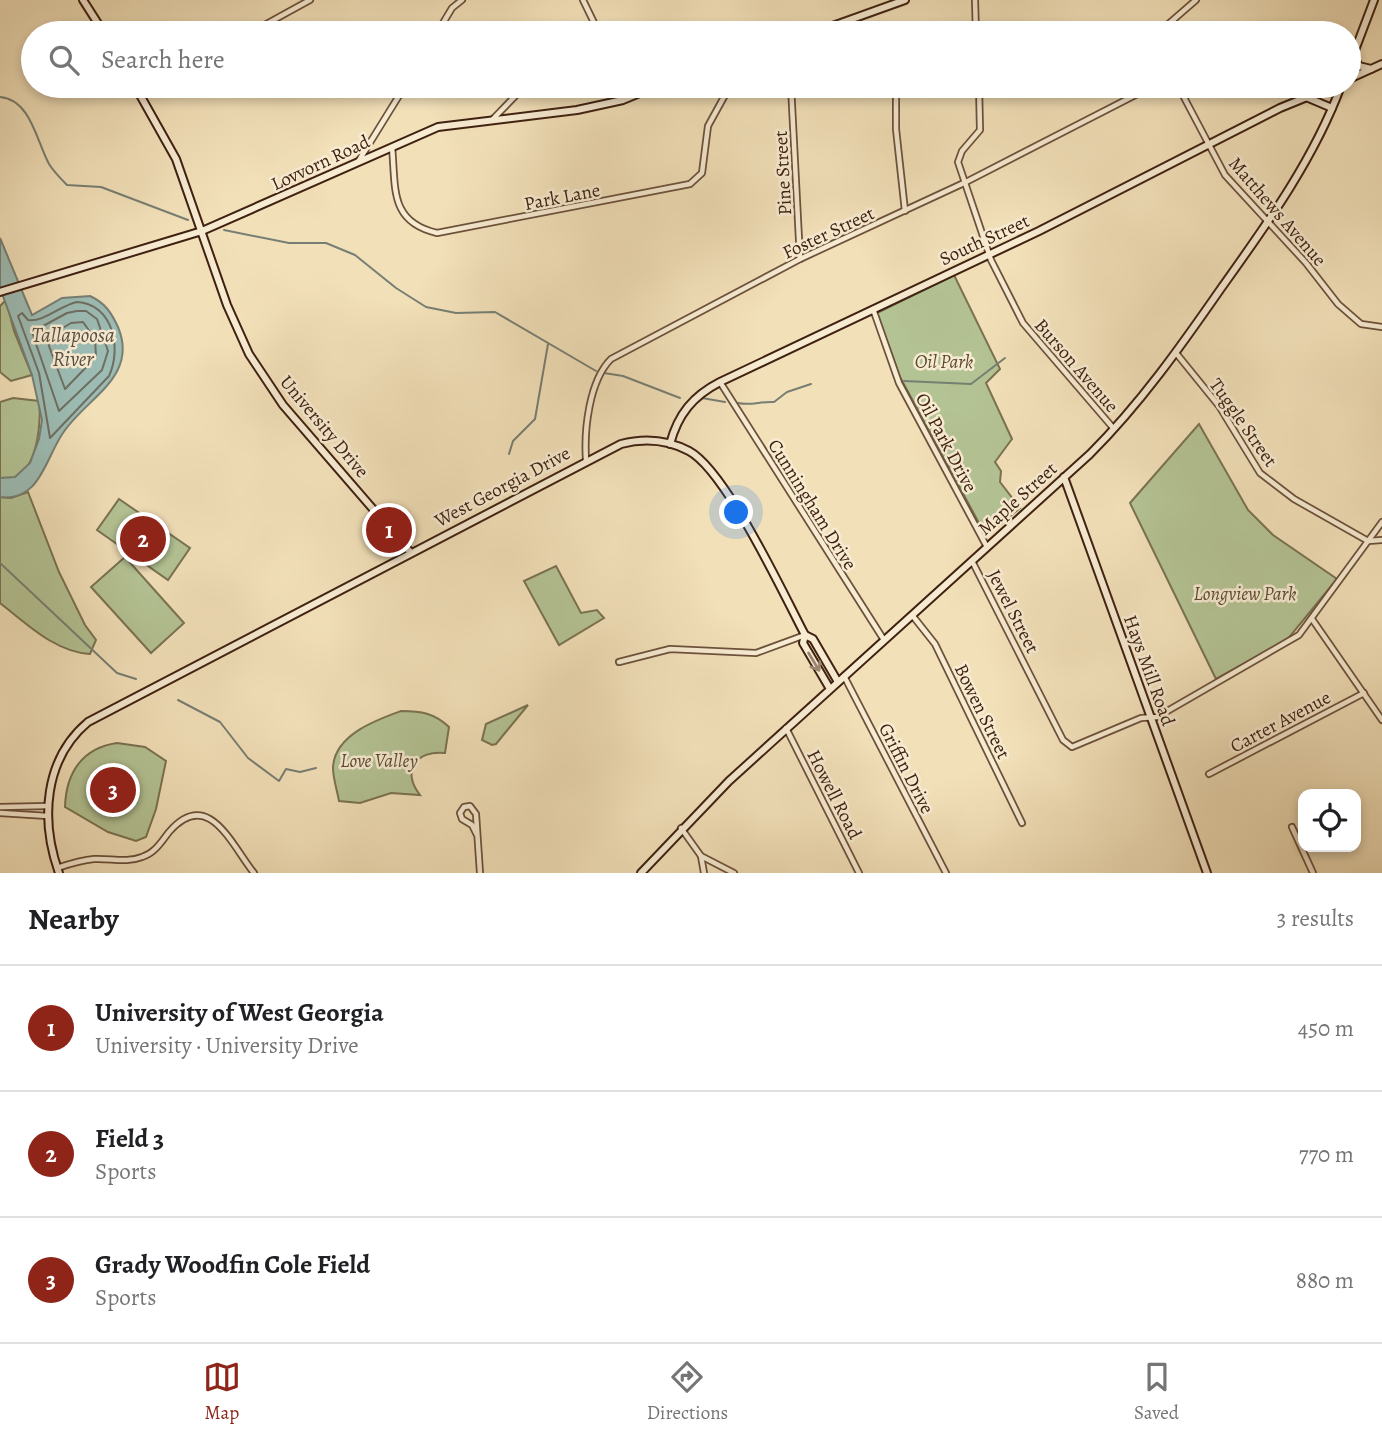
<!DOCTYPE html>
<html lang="en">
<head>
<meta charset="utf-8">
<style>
	body { margin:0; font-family:Alegreya,serif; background:#f2f2f2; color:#202124 }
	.controls { position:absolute; right:21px; bottom:21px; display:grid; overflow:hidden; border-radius:14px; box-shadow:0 4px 10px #0003 }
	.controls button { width:63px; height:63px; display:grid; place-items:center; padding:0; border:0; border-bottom:2px solid #e0e0e0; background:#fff; color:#202124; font:35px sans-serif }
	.you { position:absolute; left:737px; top:513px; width:24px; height:24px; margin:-18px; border:5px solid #fff; border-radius:50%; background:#1a73e8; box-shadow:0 0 0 10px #1a73e833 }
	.badge { display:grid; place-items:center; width:46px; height:46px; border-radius:50%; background:#8f2418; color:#fff; font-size:23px; font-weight:700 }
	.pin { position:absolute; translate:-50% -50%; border:4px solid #fff; box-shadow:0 2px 7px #0006 }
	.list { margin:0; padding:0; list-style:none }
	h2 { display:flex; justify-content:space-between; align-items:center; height:91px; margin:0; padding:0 28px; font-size:30px }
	h2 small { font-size:23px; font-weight:400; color:#757577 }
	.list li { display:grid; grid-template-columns:46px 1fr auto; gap:21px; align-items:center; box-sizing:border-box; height:126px; padding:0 28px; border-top:2px solid #e0e0e0 }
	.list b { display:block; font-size:26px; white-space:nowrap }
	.list p { margin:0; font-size:23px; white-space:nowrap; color:#757577 }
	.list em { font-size:23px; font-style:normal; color:#757577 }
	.icon { flex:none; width:38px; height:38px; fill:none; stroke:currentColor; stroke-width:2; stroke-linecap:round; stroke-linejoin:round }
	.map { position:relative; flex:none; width:1382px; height:873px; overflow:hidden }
	.search { position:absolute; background:#fff; box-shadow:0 4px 10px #0003; left:21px; right:21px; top:21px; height:77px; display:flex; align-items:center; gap:18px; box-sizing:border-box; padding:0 24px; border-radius:38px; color:#757577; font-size:26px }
	.sheet { height:469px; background:#fff }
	nav { display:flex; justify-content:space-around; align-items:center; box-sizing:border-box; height:98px; border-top:2px solid #e0e0e0; background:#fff; font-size:19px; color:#757577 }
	nav a { display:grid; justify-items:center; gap:4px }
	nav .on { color:#8f2418 }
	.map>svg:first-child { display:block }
	.green { fill:#b4c394; stroke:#7a7252; stroke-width:2 }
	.water { fill:#9cbcb4; stroke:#777e73; stroke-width:2 }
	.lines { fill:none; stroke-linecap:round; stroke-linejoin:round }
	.shore { stroke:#6e6e62; stroke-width:2 }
	.stream { stroke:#777e73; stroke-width:2 }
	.street-casing { stroke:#6c513b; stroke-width:8 }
	.secondary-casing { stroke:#3f2111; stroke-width:10 }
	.street { stroke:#f7ebd2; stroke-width:4.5 }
	.secondary { stroke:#f7ebd2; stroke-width:6 }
	.oneway { stroke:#9b8672 }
	.labels { text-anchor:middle; stroke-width:5; stroke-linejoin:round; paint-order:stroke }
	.street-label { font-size:19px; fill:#3f2111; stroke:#f7ebd2 }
	.park-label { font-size:19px; font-style:italic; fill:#5c4a32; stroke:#f7ebd2 }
	.water-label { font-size:21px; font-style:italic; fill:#5b5042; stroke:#f7ebd2 }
</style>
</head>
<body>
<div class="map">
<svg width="1382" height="873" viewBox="0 0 1382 873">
	<rect width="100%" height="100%" fill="#f2e0b9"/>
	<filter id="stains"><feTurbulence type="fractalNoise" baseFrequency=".00286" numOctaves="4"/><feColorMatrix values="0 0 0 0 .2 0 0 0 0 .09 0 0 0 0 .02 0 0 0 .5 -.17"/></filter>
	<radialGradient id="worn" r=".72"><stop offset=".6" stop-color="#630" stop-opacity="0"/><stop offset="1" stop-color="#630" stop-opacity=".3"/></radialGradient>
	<g class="green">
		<path d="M954,275L1000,369L986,383L1012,439L995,462L1001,471L1000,482L1020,508L986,536L900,377L877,313Z"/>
		<path d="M6,300L14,331L32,375L11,381L0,372V306Z"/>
		<path d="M13,398L39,401C42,424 36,488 0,478V402Z"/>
		<path d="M1199,424L1248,510L1273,535L1337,579L1287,640L1216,679L1130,503Z"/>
		<path d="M28,492L59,572L85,625L96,640L90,654C55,652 27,624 0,603V497L11,498Z"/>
		<path d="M119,499L190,548L168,580L97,530Z"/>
		<path d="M125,557L184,623L151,653L91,587Z"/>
		<path d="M556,566L581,613L597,610L604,618L559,645L524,581Z"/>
		<path d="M528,705L496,744L492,745L482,740L486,724Z"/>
		<path d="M401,711C421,711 434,713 449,727L445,753C416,750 401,771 420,795L391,793L360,803L339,801C337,790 333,778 333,768C334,735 376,720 401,711Z"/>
		<path d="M117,743L145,747L166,761L156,809L146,837L136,841L108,832L65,807C66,773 82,748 117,743Z"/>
	</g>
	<path class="water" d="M0,238L32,315L62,298L90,296C105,303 111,312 118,327C139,377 86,398 63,433C45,459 40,502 0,497V478L15,477L30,463L39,439L42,420L32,375L0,288Z"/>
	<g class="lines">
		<g class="shore">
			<path d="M77,302C113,304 122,348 109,376L50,438L39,373L18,316L22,313L28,320C43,323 61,305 77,302Z"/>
			<path d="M77,311H86L97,319L108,351L102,370L59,411L32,332L67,313Z"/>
			<path d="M83,322L95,339L96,357L65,389L46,338L71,323Z"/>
		</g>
		<g class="stream">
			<path d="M0,97C31,100 36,140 49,164C54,172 61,179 67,185L101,187L188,220"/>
			<path d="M224,230L289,243H326L355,255L396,288L426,307L456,313L495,312L596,371"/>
			<path d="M604,373L623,376L680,398"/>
			<path d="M904,381L971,384L1005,358"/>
			<path d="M702,398L725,402"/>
			<path d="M738,403C751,406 761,401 774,402L787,392L811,384"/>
			<path d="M509,454L513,441L535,419L548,344"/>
			<path d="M0,563L117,673L136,679"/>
			<path d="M178,700L220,722L248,758L279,781L286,769L300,772L316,768"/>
		</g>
		<defs>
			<g id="street">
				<path d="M583,0L599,33"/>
				<path d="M975,0L976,33"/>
				<path d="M250,33L310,0"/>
				<path d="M437,33L452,8L462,0"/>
				<path d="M1158,33L1196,0"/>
				<path d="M791,86L800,259"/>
				<path d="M896,86V129L905,211"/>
				<path d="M979,86L980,130L962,151L958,162L991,260L1023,323L1114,429"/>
				<path d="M1178,86L1225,175L1306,263L1338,304L1361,324L1382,327"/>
				<path d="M492,120L525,86"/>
				<path d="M392,147C396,188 389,222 437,233L690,184L702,173L708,126L730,86"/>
				<path d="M358,162L405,86"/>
				<path d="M873,309L899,383L987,547"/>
				<path d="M1176,353L1219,406L1260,473L1294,499L1368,541L1382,540"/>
				<path d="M720,382L884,640"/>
				<path d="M586,460C584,430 589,381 611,359L800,259L966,182L1153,86"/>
				<path d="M972,561L1063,740L1072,747L1141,718L1157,717L1299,635L1382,522"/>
				<path d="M912,615L935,644L1022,823"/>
				<path d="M1312,619L1382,720"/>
				<path d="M619,662L670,649L756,653L805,635"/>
				<path d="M844,676L946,873"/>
				<path d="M786,728L859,873"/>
				<path d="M1209,774L1364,693"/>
				<path d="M0,807L48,806"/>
				<path d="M0,813L48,816"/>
				<path d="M1292,827L1313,873"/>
				<path d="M681,828L701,856L704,873"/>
				<path d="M477,835L472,825L462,819L460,813L464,807L470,806L476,814L480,873"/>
				<path d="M701,856L734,873"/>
				<path d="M57,868C69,864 81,860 94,859C110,858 127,863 142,857C155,853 161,842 169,832C208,787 231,844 254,873"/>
			</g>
			<g id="secondary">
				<path d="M83,0L104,33"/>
				<path d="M813,33L905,0"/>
				<path d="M1353,56L1359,66L1371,69"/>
				<path d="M1349,66L1374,0"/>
				<path d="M1349,79L1382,64"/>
				<path d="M135,86L176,159L227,305L249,354L283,405L411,553"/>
				<path d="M1306,97L1332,108"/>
				<path d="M0,292L202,231L438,127L577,110L623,100L657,86"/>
				<path d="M670,444C678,414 693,396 720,382L1039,231L1280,108L1334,86"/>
				<path d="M1064,477L1207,873"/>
				<path d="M805,635L803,643L830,689"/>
				<path d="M59,873C40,820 44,759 88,722L621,444C644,438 668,440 689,451C726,471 783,593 805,635L813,639L838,682"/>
				<path d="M641,873L729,781L1090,454C1141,403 1181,346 1222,287C1267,224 1314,159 1341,86"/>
			</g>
		</defs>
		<use href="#street" class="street-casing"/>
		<use href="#secondary" class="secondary-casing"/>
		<use href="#street" class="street"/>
		<use href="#secondary" class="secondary"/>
	</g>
	<defs><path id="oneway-shaft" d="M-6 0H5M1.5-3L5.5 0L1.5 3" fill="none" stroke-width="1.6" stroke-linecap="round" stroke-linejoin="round" transform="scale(1.75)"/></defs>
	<use class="oneway" href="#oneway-shaft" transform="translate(814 662) rotate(59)"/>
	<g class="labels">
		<g class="street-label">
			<text transform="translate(320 162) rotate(-25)" y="7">Lovvorn Road</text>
			<text transform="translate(782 173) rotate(-93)" y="7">Pine Street</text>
			<text transform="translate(562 196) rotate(-11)" y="7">Park Lane</text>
			<text transform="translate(1278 211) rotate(49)" y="7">Matthews Avenue</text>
			<text transform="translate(828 232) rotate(-25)" y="7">Foster Street</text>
			<text transform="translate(984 239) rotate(-25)" y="7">South Street</text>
			<text transform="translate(1077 365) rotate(49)" y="7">Burson Avenue</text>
			<text transform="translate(1244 422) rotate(55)" y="7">Tuggle Street</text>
			<text transform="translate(325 426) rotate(50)" y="7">University Drive</text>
			<text transform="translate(947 442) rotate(62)" y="7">Oil Park Drive</text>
			<text transform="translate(502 486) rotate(-28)" y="7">West Georgia Drive</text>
			<text transform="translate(1017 498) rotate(-42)" y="7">Maple Street</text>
			<text transform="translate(813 504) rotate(58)" y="7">Cunningham Drive</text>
			<text transform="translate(1014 611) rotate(63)" y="7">Jewel Street</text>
			<text transform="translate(1150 670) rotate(70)" y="7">Hays Mill Road</text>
			<text transform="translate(983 711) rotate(64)" y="7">Bowen Street</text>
			<text transform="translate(1280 721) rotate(-28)" y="7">Carter Avenue</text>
			<text transform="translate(907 768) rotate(63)" y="7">Griffin Drive</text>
			<text transform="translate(835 794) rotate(63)" y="7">Howell Road</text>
		</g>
		<g class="park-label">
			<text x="944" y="368">Oil Park</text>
			<text x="1245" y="600">Longview Park</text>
			<text x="379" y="767">Love Valley</text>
		</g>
		<g class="water-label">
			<text x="73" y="342">Tallapoosa<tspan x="73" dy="24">River</tspan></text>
		</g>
	</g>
	<rect width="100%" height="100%" filter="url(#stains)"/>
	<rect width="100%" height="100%" fill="url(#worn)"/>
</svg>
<div class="controls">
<button><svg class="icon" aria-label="locate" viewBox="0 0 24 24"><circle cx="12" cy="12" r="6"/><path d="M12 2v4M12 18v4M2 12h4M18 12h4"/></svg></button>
</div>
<div class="you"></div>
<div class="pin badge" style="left:389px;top:530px">1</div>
<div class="pin badge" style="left:143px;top:539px">2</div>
<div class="pin badge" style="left:113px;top:790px">3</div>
<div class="search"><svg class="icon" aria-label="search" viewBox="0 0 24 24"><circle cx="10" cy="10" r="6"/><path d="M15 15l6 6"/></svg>Search here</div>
</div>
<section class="sheet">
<h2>Nearby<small>3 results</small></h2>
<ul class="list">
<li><span class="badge">1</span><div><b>University of West Georgia</b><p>University · University Drive</p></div><em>450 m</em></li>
<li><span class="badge">2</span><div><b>Field 3</b><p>Sports</p></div><em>770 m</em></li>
<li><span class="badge">3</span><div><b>Grady Woodfin Cole Field</b><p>Sports</p></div><em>880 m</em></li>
</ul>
</section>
<nav>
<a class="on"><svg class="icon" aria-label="map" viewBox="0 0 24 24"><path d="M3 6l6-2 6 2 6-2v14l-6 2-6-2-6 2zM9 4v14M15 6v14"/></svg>Map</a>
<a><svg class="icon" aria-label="directions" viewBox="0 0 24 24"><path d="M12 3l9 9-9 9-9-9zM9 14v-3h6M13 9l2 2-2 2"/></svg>Directions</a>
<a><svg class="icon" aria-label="saved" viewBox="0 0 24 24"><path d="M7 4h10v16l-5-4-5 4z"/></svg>Saved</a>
</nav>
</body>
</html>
